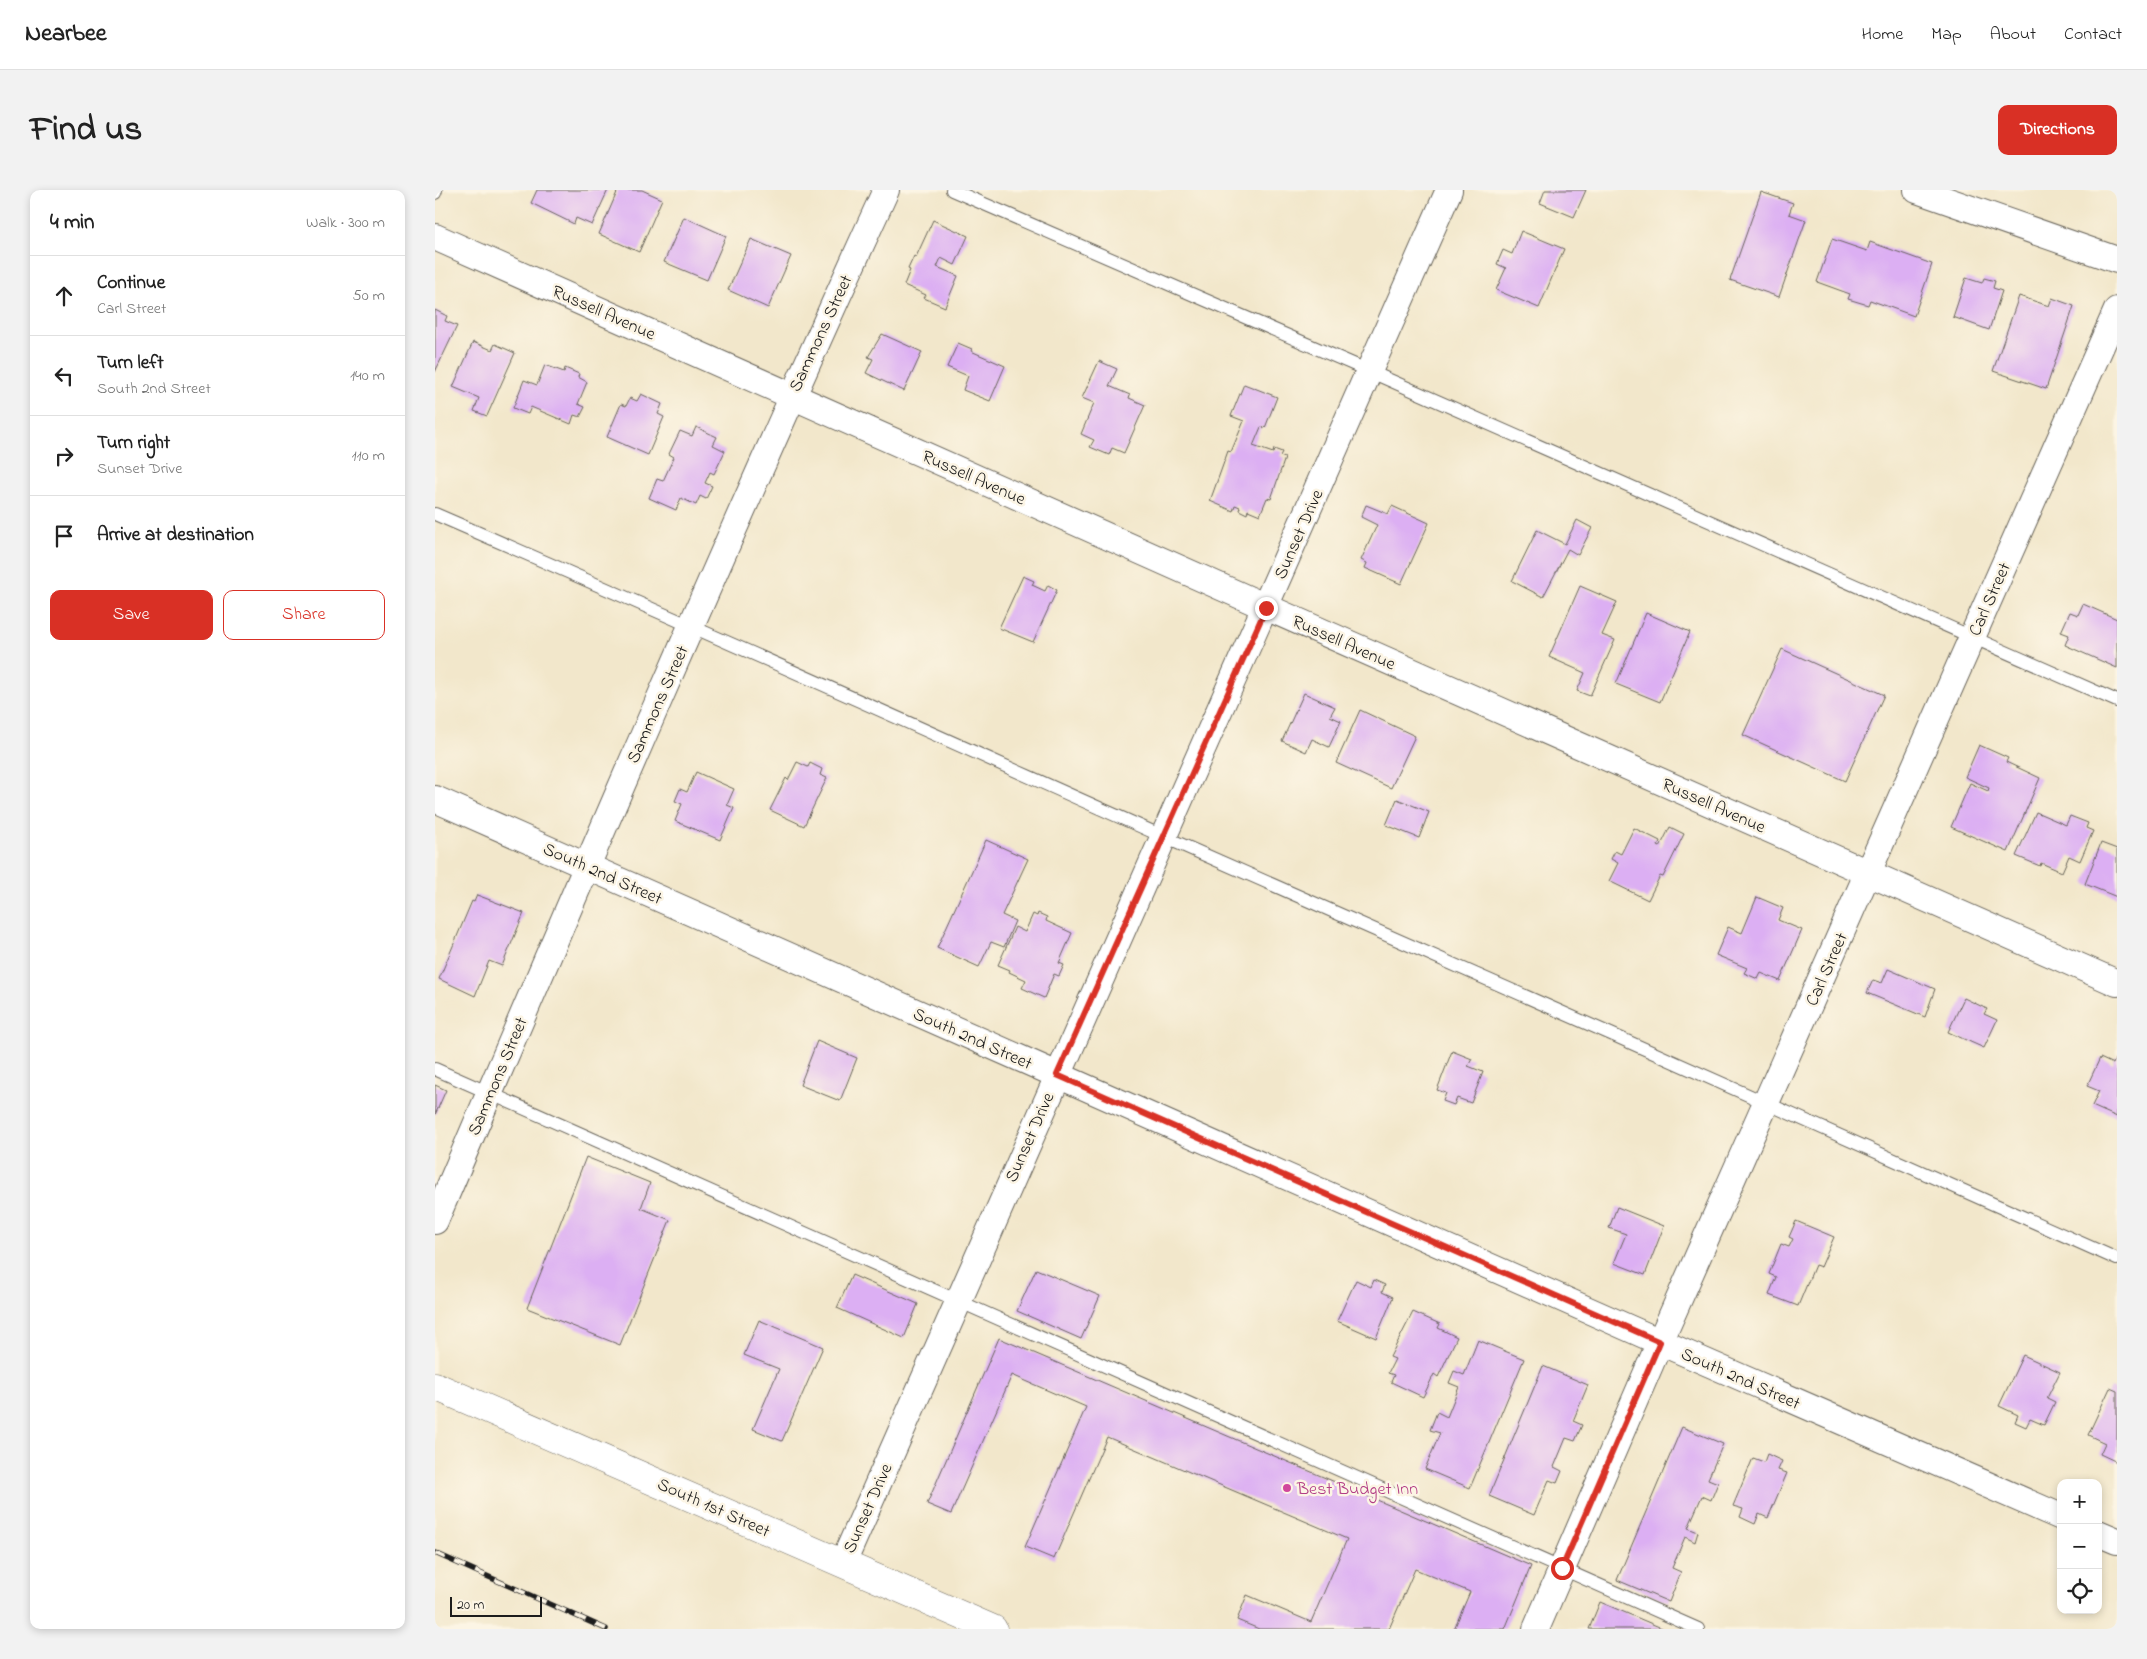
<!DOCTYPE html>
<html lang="en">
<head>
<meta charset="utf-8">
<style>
	body { margin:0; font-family:"Indie Flower",sans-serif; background:#f2f2f2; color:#222 }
	.controls { position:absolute; right:15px; bottom:15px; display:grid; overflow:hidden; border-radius:10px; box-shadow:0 2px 8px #0003 }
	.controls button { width:45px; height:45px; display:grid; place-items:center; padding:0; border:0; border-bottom:1px solid #e0e0e0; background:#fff; color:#222; font:25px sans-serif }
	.scale { position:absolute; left:15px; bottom:12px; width:92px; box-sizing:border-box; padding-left:5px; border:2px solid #1c1c1c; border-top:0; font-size:14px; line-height:18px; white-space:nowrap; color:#1c1c1c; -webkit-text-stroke:4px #fcf5e5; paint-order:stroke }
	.stop { position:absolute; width:15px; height:15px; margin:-11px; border:4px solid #d93025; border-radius:50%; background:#fff }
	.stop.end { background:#d93025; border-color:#fff; box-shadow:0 1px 5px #0008 }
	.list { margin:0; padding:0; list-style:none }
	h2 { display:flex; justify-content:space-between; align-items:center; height:65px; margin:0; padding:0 20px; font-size:21px }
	h2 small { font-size:16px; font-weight:400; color:#767676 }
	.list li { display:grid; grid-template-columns:32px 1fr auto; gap:15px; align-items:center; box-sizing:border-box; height:80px; padding:0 20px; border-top:1px solid #e0e0e0 }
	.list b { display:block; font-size:19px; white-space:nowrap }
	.list p { margin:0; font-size:16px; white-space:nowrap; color:#767676 }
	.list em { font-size:16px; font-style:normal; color:#767676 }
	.actions { display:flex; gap:10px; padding:15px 20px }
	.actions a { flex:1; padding:11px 0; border:1px solid #d93025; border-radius:10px; text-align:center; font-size:18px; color:#d93025 }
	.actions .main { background:#d93025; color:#fff }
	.icon { flex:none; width:28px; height:28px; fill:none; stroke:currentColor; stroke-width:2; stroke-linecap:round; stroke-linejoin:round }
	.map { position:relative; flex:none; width:1682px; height:1439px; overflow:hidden; border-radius:10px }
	header { display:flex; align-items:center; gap:30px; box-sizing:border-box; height:70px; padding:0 25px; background:#fff; border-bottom:1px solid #e0e0e0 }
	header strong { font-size:24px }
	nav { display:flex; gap:28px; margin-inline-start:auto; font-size:18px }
	.intro { display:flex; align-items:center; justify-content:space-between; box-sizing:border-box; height:120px; padding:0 30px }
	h1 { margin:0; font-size:35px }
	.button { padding:12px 22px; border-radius:10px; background:#d93025; color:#fff; font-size:18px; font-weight:700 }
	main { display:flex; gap:30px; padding:0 30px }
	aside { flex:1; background:#fff; border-radius:10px; box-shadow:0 2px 8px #0003 }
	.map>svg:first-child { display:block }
	.building { fill:#dcaff3 }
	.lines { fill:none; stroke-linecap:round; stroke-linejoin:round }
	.service-casing { stroke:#676359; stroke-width:14 }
	.minor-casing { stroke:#676359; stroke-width:28 }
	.primary-casing { stroke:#676359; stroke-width:29 }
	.service { stroke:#fff; stroke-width:12 }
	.minor { stroke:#fff; stroke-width:26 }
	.primary { stroke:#fff; stroke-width:28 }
	.rail-casing { stroke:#1c1c1c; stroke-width:5.5 }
	.rail { stroke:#fcf5e5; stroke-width:4; stroke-dasharray:11; stroke-linecap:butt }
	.route { stroke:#d93025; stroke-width:6 }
	.hotel-dot { fill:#d1479c; stroke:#fcf5e5; stroke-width:2 }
	.labels { text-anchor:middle; stroke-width:5; stroke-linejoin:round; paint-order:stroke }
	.street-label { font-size:18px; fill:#1c1c1c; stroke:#fcf5e5 }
	.hotel-label { font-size:18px; fill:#b23c85; stroke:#fcf5e5; text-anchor:start }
</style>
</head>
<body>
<header>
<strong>Nearbee</strong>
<nav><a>Home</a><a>Map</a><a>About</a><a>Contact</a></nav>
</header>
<div class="intro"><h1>Find us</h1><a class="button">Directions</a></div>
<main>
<aside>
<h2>4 min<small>Walk · 300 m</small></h2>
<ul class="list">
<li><svg class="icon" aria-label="ahead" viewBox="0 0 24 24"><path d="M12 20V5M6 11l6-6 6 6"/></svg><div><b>Continue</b><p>Carl Street</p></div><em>50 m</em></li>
<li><svg class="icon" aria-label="left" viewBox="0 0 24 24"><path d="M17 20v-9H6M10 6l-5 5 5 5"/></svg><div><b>Turn left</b><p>South 2nd Street</p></div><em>140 m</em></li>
<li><svg class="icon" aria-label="right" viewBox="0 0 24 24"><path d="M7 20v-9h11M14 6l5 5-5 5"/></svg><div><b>Turn right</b><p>Sunset Drive</p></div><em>110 m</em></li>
<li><svg class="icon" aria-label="arrive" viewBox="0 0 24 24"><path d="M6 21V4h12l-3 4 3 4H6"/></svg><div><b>Arrive at destination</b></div></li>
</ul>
<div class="actions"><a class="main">Save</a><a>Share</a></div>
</aside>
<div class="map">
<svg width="1682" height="1439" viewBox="0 0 1682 1439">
	<rect width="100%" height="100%" fill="#fcf5e5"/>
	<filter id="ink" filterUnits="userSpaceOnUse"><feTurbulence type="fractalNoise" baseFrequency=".02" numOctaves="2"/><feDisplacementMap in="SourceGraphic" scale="10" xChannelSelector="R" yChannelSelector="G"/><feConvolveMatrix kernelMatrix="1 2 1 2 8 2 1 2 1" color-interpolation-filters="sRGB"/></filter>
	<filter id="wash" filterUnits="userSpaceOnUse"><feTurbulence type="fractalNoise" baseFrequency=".0096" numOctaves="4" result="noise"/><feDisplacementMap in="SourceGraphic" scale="20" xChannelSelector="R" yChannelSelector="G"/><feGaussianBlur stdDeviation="1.12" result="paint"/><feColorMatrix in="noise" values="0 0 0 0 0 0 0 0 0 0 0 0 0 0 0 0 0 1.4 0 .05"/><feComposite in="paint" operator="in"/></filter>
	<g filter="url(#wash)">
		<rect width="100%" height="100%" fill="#f2e7cb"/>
		<g id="blocks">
			<g class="building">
				<path d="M102,0H173L157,35L141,28L139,34L96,13Z"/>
				<path d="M183,0H207L227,9L204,62L164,44Z"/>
				<path d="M1110,0H1151L1139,27L1105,13Z"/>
				<path d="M1326,2L1358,13L1354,24L1371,30L1344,107L1295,90Z"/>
				<path d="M249,27L291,46L272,90L229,72Z"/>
				<path d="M498,30L533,46L520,75L506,68L502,77L523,86L510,117L489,108L491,105L469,95L475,80L473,79L479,66L481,67Z"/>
				<path d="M1086,41L1129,59L1104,118L1061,100L1071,78L1062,74L1068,60L1077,64Z"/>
				<path d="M316,49L356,66L333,118L293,100Z"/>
				<path d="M1397,49L1432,61L1435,52L1497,74L1479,126L1435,110L1433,115L1413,109L1415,104L1382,92Z"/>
				<path d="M1531,88L1547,93L1549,88L1560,91L1558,98L1567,101L1554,140L1518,127Z"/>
				<path d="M1584,106L1614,116L1617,108L1639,116L1611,199L1558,181Z"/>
				<path d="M0,120L12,126L10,131L22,136L0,182Z"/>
				<path d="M447,144L487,162L469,201L431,183L438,169L433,167Z"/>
				<path d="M38,152L57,160L60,154L80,163L52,226L39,221L44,208L18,197Z"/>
				<path d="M523,153L537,159L536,161L570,176L555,211L528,200L533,186L512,177Z"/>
				<path d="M664,171L682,179L674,196L695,205L694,208L710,215L689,263L677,258L674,265L655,257L659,250L646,244L659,213L647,208Z"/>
				<path d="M110,175L129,182L130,178L144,184L143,187L152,192L143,214L150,217L145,227L139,225L136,234L96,217L93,224L78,218L89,190L102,195Z"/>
				<path d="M809,194L842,207L830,238L826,237L818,256L838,263L839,259L847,262L845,266L850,268L836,309L832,308L825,325L813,320L812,324L804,320L805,317L800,315L798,321L775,311L793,261L796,262L809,231L796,226Z"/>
				<path d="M206,204L227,214L223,224L229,227L213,265L172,247L186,214L191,216L195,208L202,211Z"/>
				<path d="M261,237L282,247L278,255L290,261L279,284L275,282L270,293L277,296L271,309L265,306L261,315L246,308L241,320L214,308L222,289L228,291L239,267L234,264L245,241L257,246Z"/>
				<path d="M931,315L953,324L957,316L994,333L966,394L930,378L932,373L926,370L942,335L926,327Z"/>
				<path d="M1142,330L1157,338L1143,365L1133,359L1108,407L1077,391L1102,340L1130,354Z"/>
				<path d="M588,386L599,391L597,395L610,401L613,395L622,400L598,452L564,438Z"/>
				<path d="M1145,396L1182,412L1167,445L1180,450L1155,506L1142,501L1150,483L1114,467Z"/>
				<path d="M1648,414L1682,429V478L1630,455L1634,445L1626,442L1635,422L1643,425Z"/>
				<path d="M1211,423L1255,442L1225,512L1181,494Z"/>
				<path d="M1347,459L1449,505L1410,591L1308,545Z"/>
				<path d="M869,503L900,517L895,526L906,531L894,557L877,549L871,562L847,551Z"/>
				<path d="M925,520L980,546L956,598L901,573Z"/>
				<path d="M1544,555L1573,568L1571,572L1605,588L1573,662L1516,637L1535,593L1553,601L1554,598L1530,587Z"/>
				<path d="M362,572L373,577L375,573L387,579L385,585L392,588L369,636L335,620L351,588L353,590Z"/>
				<path d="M261,582L299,599L292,615L299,618L285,650L240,631L247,614L240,611L245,599L252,602Z"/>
				<path d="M962,609L994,622L984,648L951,635Z"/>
				<path d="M1601,622L1631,635L1635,626L1653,633L1651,638L1658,641L1645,671L1634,666L1627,682L1606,673L1605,676L1581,666Z"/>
				<path d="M1235,637L1249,644L1228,687L1225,686L1213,710L1174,691L1183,673L1176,669L1180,661L1186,664L1199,638L1225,651L1223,656L1225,657Z"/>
				<path d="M551,650L593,669L567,725L580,731L569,757L556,752L544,777L502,758Z"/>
				<path d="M1666,653L1682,659V707L1650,694Z"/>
				<path d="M42,705L89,723L67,776L54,771L40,806L4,789L37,711L39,712Z"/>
				<path d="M1322,707L1348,718L1343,730L1367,740L1345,791L1326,783L1323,789L1309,783L1312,778L1281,765L1293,737L1307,743Z"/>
				<path d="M603,723L612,727L611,731L637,743L624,773L629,775L624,786L619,784L609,808L587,798L591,790L574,782L575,780L563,775L580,737L590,742L598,724L602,726Z"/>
				<path d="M1453,779L1500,799L1490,827L1432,803L1438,790L1447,793Z"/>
				<path d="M1529,808L1552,819L1549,824L1562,830L1549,858L1513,842Z"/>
				<path d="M382,851L422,868L405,911L365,895Z"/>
				<path d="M1017,861L1037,869L1033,876L1048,882L1036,913L1022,908L1019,915L1008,911L1011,903L1002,900Z"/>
				<path d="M1682,865V927L1657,916L1664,901L1652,896L1665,868L1678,874Z"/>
				<path d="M0,895L11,900L0,925Z"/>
				<path d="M151,967L215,993L206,1018L235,1030L185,1155L92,1118Z"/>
				<path d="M1182,1017L1229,1036L1210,1085L1179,1073L1191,1044L1174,1038Z"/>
				<path d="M1361,1031L1399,1047L1386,1077L1380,1075L1363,1116L1334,1105L1341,1087L1334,1084L1346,1054L1354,1057L1358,1049L1354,1047Z"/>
				<path d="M601,1079L665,1106L646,1149L582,1121Z"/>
				<path d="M417,1085L483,1114L469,1148L402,1118Z"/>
				<path d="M921,1090L936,1097L939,1090L950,1095L947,1102L958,1107L941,1148L902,1131Z"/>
				<path d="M978,1122L1005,1134L1003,1138L1022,1147L1003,1187L999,1184L988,1207L956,1192L959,1185L953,1183L960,1169L955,1167Z"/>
				<path d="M324,1130L388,1157L347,1251L318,1239L344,1179L309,1165Z"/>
				<path d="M564,1148L1096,1376L1070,1439H1019L1035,1402L980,1379L954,1439H824L802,1430L812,1405L876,1432L912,1349L672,1247L619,1369L590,1357L651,1217L577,1185L516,1324L492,1314Z"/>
				<path d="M1043,1150L1089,1169L1035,1298L990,1279L1005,1243L995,1240L1002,1222L1012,1227L1024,1197L1014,1193L1019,1181L1029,1185Z"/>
				<path d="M1588,1165L1625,1182L1612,1208L1620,1212L1609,1235L1595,1229L1591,1237L1580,1232L1583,1225L1564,1216Z"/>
				<path d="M1108,1176L1153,1195L1138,1231L1147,1235L1140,1251L1131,1248L1119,1277L1127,1281L1122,1293L1114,1290L1099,1325L1054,1306Z"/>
				<path d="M1675,1198L1682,1201V1272L1665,1264L1670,1253L1653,1245Z"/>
				<path d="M1247,1237L1288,1254L1273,1289L1283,1293L1276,1310L1267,1306L1253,1338L1263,1342L1260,1352L1250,1347L1237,1378L1246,1382L1234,1412L1182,1390Z"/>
				<path d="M1332,1264L1347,1271L1343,1280L1352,1283L1333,1328L1324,1324L1320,1334L1305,1327L1308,1319L1298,1316L1318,1268L1329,1272Z"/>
				<path d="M1165,1412L1229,1439H1154Z"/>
			</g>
		</g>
	</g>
	<g filter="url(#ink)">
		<use href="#blocks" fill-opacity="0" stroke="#676359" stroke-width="1"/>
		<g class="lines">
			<defs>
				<g id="service">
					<path d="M517,0L934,181L1682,511"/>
					<path d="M0,3L1,0"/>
					<path d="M0,324C243,429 485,538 727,646C1045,787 1365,926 1682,1069"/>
					<path d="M0,879L1263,1439"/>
				</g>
				<g id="minor">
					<path d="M1482,0L1682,70"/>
					<path d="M0,47L831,417L1682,793"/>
					<path d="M0,609L1225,1152L1626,1327"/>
					<path d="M0,1031C147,686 295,341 451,0"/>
					<path d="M1663,1343L1682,1351"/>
					<path d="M408,1373L1014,0"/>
					<path d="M1101,1439L1225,1152L1682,120"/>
				</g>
				<path id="primary" d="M0,1196L558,1439"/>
			</defs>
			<use href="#service" class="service-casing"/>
			<use href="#minor" class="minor-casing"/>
			<use href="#primary" class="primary-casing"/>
			<use href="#service" class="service"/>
			<use href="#minor" class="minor"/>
			<use href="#primary" class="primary"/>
			<defs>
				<path id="rail" d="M0,1363L171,1439"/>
			</defs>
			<use href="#rail" class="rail-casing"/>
			<use href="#rail" class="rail"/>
		</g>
	</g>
	<g class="lines" filter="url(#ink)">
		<path class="route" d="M831,418L622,885L1225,1152L1127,1378"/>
	</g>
	<circle class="hotel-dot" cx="852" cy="1298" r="5"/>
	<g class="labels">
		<g class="street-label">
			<text transform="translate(169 122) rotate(24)" y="6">Russell Avenue</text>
			<text transform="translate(385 143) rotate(-65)" y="6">Sammons Street</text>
			<text transform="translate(539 287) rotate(24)" y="6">Russell Avenue</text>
			<text transform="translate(863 344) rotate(-66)" y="6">Sunset Drive</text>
			<text transform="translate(1554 409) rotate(-66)" y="6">Carl Street</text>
			<text transform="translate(909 452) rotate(24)" y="6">Russell Avenue</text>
			<text transform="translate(222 514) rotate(-66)" y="6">Sammons Street</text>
			<text transform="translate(1279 615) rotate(24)" y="6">Russell Avenue</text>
			<text transform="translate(168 683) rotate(24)" y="6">South 2nd Street</text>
			<text transform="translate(1391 779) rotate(-66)" y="6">Carl Street</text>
			<text transform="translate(538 848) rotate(24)" y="6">South 2nd Street</text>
			<text transform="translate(62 886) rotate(-67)" y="6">Sammons Street</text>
			<text transform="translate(594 947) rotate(-66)" y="6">Sunset Drive</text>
			<text transform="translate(1306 1188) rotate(24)" y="6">South 2nd Street</text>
			<text transform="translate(279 1317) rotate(24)" y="6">South 1st Street</text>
			<text transform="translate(432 1318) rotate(-66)" y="6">Sunset Drive</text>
		</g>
		<g class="hotel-label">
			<text x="862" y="1304">Best Budget Inn</text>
		</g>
	</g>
</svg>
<div class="controls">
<button>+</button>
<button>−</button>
<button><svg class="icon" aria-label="locate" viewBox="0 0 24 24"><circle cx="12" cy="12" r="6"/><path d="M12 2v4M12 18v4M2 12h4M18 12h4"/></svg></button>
</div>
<div class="scale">20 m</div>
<div class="stop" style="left:1127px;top:1378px"></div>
<div class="stop end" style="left:831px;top:418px"></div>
</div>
</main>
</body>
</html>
